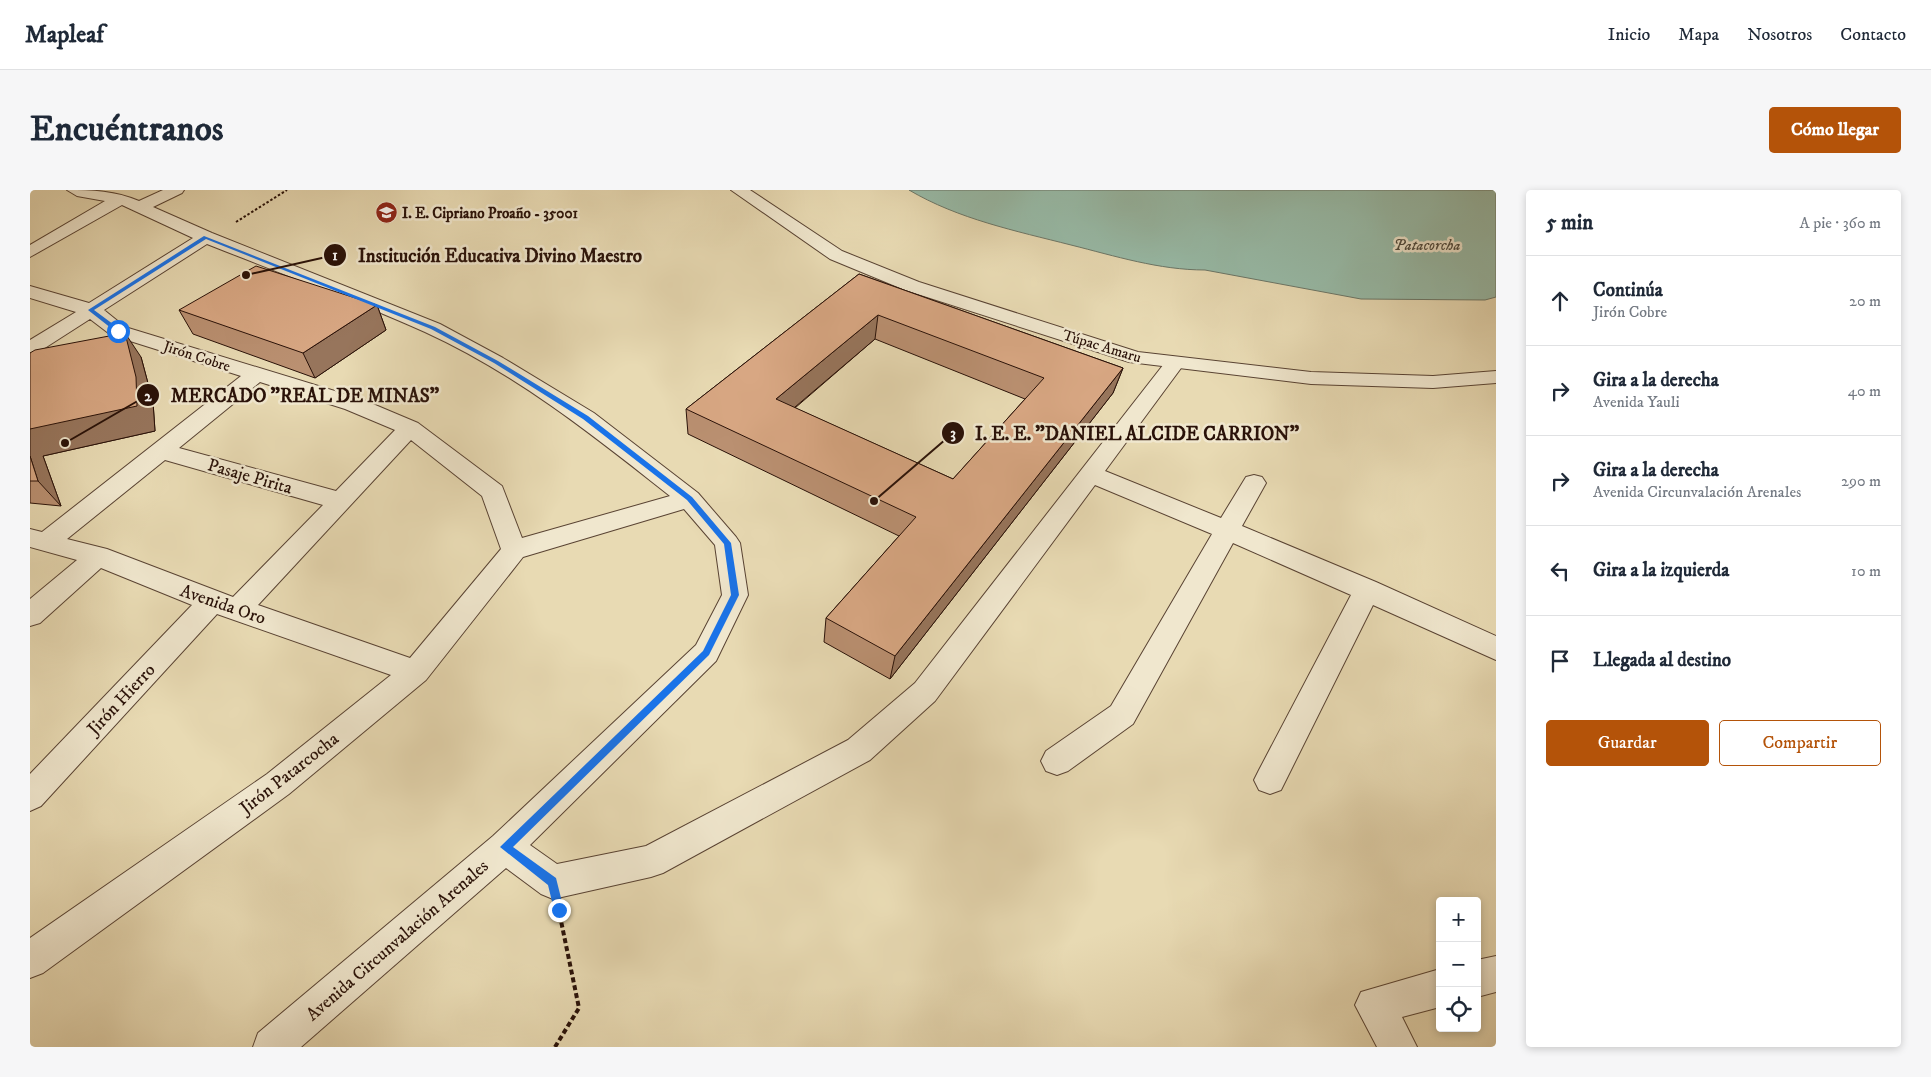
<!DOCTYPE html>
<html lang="es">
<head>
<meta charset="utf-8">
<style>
	body { margin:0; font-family:"IM FELL DW Pica",serif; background:#f6f6f7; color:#1f2937 }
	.controls { position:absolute; right:15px; bottom:15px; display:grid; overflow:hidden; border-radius:5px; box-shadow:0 2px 8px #0003 }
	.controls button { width:45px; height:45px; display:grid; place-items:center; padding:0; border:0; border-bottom:1px solid #e0e1e3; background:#fff; color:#1f2937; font:25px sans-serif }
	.stop { position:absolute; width:15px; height:15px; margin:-11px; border:4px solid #1a73e8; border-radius:50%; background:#fff }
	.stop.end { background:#1a73e8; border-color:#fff; box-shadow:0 1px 5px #0008 }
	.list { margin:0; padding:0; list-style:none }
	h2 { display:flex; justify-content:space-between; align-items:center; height:65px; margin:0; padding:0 20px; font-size:21px }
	h2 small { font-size:16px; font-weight:400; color:#747a83 }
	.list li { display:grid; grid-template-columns:32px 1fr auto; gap:15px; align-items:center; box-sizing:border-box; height:90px; padding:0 20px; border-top:1px solid #e0e1e3 }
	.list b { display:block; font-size:19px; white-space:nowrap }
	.list p { margin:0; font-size:16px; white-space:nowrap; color:#747a83 }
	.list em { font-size:16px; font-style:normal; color:#747a83 }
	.actions { display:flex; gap:10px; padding:15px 20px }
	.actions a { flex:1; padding:11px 0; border:1px solid #b45309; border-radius:5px; text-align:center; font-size:18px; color:#b45309 }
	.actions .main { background:#b45309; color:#fff }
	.icon { flex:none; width:28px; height:28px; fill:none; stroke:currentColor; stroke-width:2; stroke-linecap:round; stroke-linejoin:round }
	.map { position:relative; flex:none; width:1466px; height:857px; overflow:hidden; border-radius:5px }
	header { display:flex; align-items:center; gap:30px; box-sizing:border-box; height:70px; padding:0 25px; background:#fff; border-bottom:1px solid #e0e1e3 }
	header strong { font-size:24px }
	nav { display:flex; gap:28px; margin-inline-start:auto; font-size:18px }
	.intro { display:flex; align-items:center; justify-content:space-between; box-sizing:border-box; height:120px; padding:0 30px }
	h1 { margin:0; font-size:35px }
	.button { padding:12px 22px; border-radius:5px; background:#b45309; color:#fff; font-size:18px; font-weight:700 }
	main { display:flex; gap:30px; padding:0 30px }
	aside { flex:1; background:#fff; border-radius:5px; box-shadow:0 2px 8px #0003 }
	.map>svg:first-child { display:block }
	.water { fill:#98bba8; stroke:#6c7768 }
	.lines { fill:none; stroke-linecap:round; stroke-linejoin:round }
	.minor-casing { stroke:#594333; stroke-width:2 }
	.tertiary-casing { stroke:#594333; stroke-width:2 }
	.path-far1 { stroke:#291108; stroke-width:2; stroke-dasharray:2.5 2; stroke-linecap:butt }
	.path { stroke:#291108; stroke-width:4; stroke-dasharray:5 3; stroke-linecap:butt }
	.minor { fill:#f0e7ce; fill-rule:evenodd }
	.tertiary { fill:#f0e7ce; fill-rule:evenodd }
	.wall { fill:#ba9071; stroke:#291108; fill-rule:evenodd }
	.shaded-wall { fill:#97755c; stroke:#291108 }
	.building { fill:#d8a783; stroke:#291108; fill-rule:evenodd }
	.route { fill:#1a73e8 }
	.labels { text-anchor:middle; stroke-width:5; stroke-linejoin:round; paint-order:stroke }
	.far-poi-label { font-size:15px; font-weight:bold; fill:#291108; stroke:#f0e7ce; text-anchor:start }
	.far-street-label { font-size:15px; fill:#291108; stroke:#f0e7ce }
	.far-water-label { font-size:16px; font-style:italic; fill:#504c40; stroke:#f0e7ce }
	.street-label { font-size:18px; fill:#291108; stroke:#f0e7ce }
	.leader { fill:none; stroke:#291108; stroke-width:2 }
	.callout-dot { fill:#291108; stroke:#f0e7ce; stroke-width:2 }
	.mark-label { font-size:15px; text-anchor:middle; font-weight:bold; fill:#fff }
	.callout-label { font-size:19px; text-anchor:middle; font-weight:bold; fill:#291108; stroke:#f0e7ce; stroke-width:5; stroke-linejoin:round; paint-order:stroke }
</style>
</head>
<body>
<header>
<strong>Mapleaf</strong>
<nav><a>Inicio</a><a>Mapa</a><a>Nosotros</a><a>Contacto</a></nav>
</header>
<div class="intro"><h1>Encuéntranos</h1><a class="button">Cómo llegar</a></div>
<main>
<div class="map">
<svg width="1466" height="857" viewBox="0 0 1466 857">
	<rect width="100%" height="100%" fill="#e8dab3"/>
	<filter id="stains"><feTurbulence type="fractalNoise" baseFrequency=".004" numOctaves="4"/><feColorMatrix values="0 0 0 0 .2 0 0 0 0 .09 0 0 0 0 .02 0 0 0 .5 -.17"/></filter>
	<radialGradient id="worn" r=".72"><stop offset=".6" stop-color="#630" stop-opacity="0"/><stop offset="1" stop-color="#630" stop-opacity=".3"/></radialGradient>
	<path class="water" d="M879,0H1466V107L1455,110L1331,109L1175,80C1129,80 1085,66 1041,55C986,41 928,29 879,0Z"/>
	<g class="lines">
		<defs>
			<g id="minor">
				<path d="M37,0C62,0 86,1 109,11L133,0H154L152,3L123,17L182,43L410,134L473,168L564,223L668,303L706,347L710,353L718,405L686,471L500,655L527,674L616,656L818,550L885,493L1137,170L1144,168L1151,170L1154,174L1075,281L1191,328L1216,287L1224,285L1232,287L1236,293L1212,336L1346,392L1466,446V470L1343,415L1251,600L1240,604L1229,600L1224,590L1229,580L1321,405L1203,353L1103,534L1038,581L1027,585L1016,581L1011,571L1016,561L1081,516L1182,344L1065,295L905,511L840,570L633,683L621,687L523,709L511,704L476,678L271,857H223L228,843L463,646L666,455L692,405L685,355L654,319L493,367L396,490L259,604L13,783L0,788V748L237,584L361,485L187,424L11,616L0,621V584L162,415L71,378L10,433L0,436V409L47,370L0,357V339L12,342L211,186L81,145L60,129L7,163L0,165V150L46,122L0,108V96L59,113L163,48L92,15L0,67V55L75,11L47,6ZM177,54C250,83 324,110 395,142C485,183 563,245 640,306L492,348L472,296L388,233L331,209L95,137L74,120ZM230,192L315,219L365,240L306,301L149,258ZM381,250L452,306L471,359L380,468L228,415ZM135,270L293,315L203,407L77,359L37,349Z"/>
				<path d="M1466,766V802L1447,807V770Z"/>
				<path d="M1410,779V817L1372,827L1387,857H1347L1325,815L1331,802Z"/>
			</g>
			<path id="tertiary" d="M701,0H720L812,61L889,92L1108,162L1281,182L1403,186L1466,181V193L1403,198L1281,194L1099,172L875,100L800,69Z"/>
		</defs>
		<use href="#minor" class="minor-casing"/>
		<use href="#tertiary" class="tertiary-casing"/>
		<path class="path-far1" d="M206,32L257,0"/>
		<path class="path" d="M525,857L549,818L530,726"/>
		<use href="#minor" class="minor"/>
		<use href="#tertiary" class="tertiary"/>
	</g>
	<g class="wall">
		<path d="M829,84L1093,178L1083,203L860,489L794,452L796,428L869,346L658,244L656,219ZM845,149L995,209L923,289L765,218Z"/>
		<path d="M347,115L356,140L285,188L163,144L149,120Z"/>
		<path d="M0,163L111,167L123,212L125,241L13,266L31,316L0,313Z"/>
	</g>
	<g class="shaded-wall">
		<path d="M347,115L356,140L285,188L273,163Z"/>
		<path d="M848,125L845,149L745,234L746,209Z"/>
		<path d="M95,143L111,167L123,212L125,241L13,266L31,316L8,291L0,266V239Z"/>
		<path d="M1093,178L1083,203L860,489L865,466Z"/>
	</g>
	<g class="building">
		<path d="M226,76L347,115L273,163L149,120Z"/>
		<path d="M829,84L1093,178L865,466L796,428L886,327L656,219ZM848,125L1014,188L923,289L746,209Z"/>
		<path d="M95,143L106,187L107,216L0,239V163L5,160Z"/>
		<path d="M0,266L8,291H0Z"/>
	</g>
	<path class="route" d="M174,46L405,137L468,171L558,226L662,307L701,353L709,405L679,465L483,657L526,688L534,720L533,724H525L518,695L470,657L673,461L701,405L694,354L657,310L553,229L464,173L401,139L176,49L64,120L91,140V142H86L58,120Z"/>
	<defs>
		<symbol id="school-disc" viewBox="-11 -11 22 22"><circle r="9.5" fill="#8f2418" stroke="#f0e7ce"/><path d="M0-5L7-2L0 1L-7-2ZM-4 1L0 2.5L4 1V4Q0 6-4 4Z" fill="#fff"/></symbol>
	</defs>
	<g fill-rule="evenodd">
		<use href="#school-disc" x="344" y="10" width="25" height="25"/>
	</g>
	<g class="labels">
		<g class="far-poi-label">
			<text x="372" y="28">I. E. Cipriano Proaño - 35001</text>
		</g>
		<g class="far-street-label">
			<text transform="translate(1072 156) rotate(17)" y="5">Túpac Amaru</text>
			<text transform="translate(167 166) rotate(18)" y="5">Jirón Cobre</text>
		</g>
		<g class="far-water-label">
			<text x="1397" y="60">Patacorcha</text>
		</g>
		<g class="street-label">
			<text transform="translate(220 286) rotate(16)" y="6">Pasaje Pirita</text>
			<text transform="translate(193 414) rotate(19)" y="6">Avenida Oro</text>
			<text transform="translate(91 509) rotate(-47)" y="6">Jirón Hierro</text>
			<text transform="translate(259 583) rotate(-38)" y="6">Jirón Patarcocha</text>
			<text transform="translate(367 750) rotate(-41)" y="6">Avenida Circunvalación Arenales</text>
		</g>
	</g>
	<path class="leader" d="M216 85L305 65M35 253L118 205M844 311L923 243"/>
	<g class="callout-dot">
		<circle cx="216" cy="85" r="5"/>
		<circle cx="35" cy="253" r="5"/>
		<circle cx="844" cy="311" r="5"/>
		<circle cx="305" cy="65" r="12"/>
		<circle cx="118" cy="205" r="12"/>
		<circle cx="923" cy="243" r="12"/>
	</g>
	<g class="mark-label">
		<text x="305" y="70">1</text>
		<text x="118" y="211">2</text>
		<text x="923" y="248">3</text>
	</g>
	<g class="callout-label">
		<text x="470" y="72">Institución Educativa Divino Maestro</text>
		<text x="275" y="212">MERCADO "REAL DE MINAS"</text>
		<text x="1107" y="250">I. E. E. "DANIEL ALCIDE CARRION"</text>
	</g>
	<rect width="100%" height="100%" filter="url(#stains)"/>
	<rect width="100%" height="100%" fill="url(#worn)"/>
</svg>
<div class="controls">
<button>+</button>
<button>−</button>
<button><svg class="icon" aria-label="locate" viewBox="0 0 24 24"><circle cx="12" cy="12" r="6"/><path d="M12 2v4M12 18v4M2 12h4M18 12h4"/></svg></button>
</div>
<div class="stop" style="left:88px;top:141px"></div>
<div class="stop end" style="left:529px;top:720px"></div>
</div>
<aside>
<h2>5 min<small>A pie · 360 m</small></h2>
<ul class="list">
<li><svg class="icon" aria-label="ahead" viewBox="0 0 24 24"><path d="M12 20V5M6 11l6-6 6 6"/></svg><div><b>Continúa</b><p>Jirón Cobre</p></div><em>20 m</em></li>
<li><svg class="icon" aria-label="right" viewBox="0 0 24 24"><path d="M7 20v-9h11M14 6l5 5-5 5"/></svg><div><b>Gira a la derecha</b><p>Avenida Yauli</p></div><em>40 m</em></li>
<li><svg class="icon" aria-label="right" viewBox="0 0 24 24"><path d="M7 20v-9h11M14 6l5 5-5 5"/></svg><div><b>Gira a la derecha</b><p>Avenida Circunvalación Arenales</p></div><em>290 m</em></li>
<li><svg class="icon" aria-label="left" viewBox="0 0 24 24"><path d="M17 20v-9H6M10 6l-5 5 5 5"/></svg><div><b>Gira a la izquierda</b></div><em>10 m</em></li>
<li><svg class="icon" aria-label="arrive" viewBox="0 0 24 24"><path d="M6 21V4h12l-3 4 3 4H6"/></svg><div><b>Llegada al destino</b></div></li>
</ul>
<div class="actions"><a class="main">Guardar</a><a>Compartir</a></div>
</aside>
</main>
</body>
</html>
